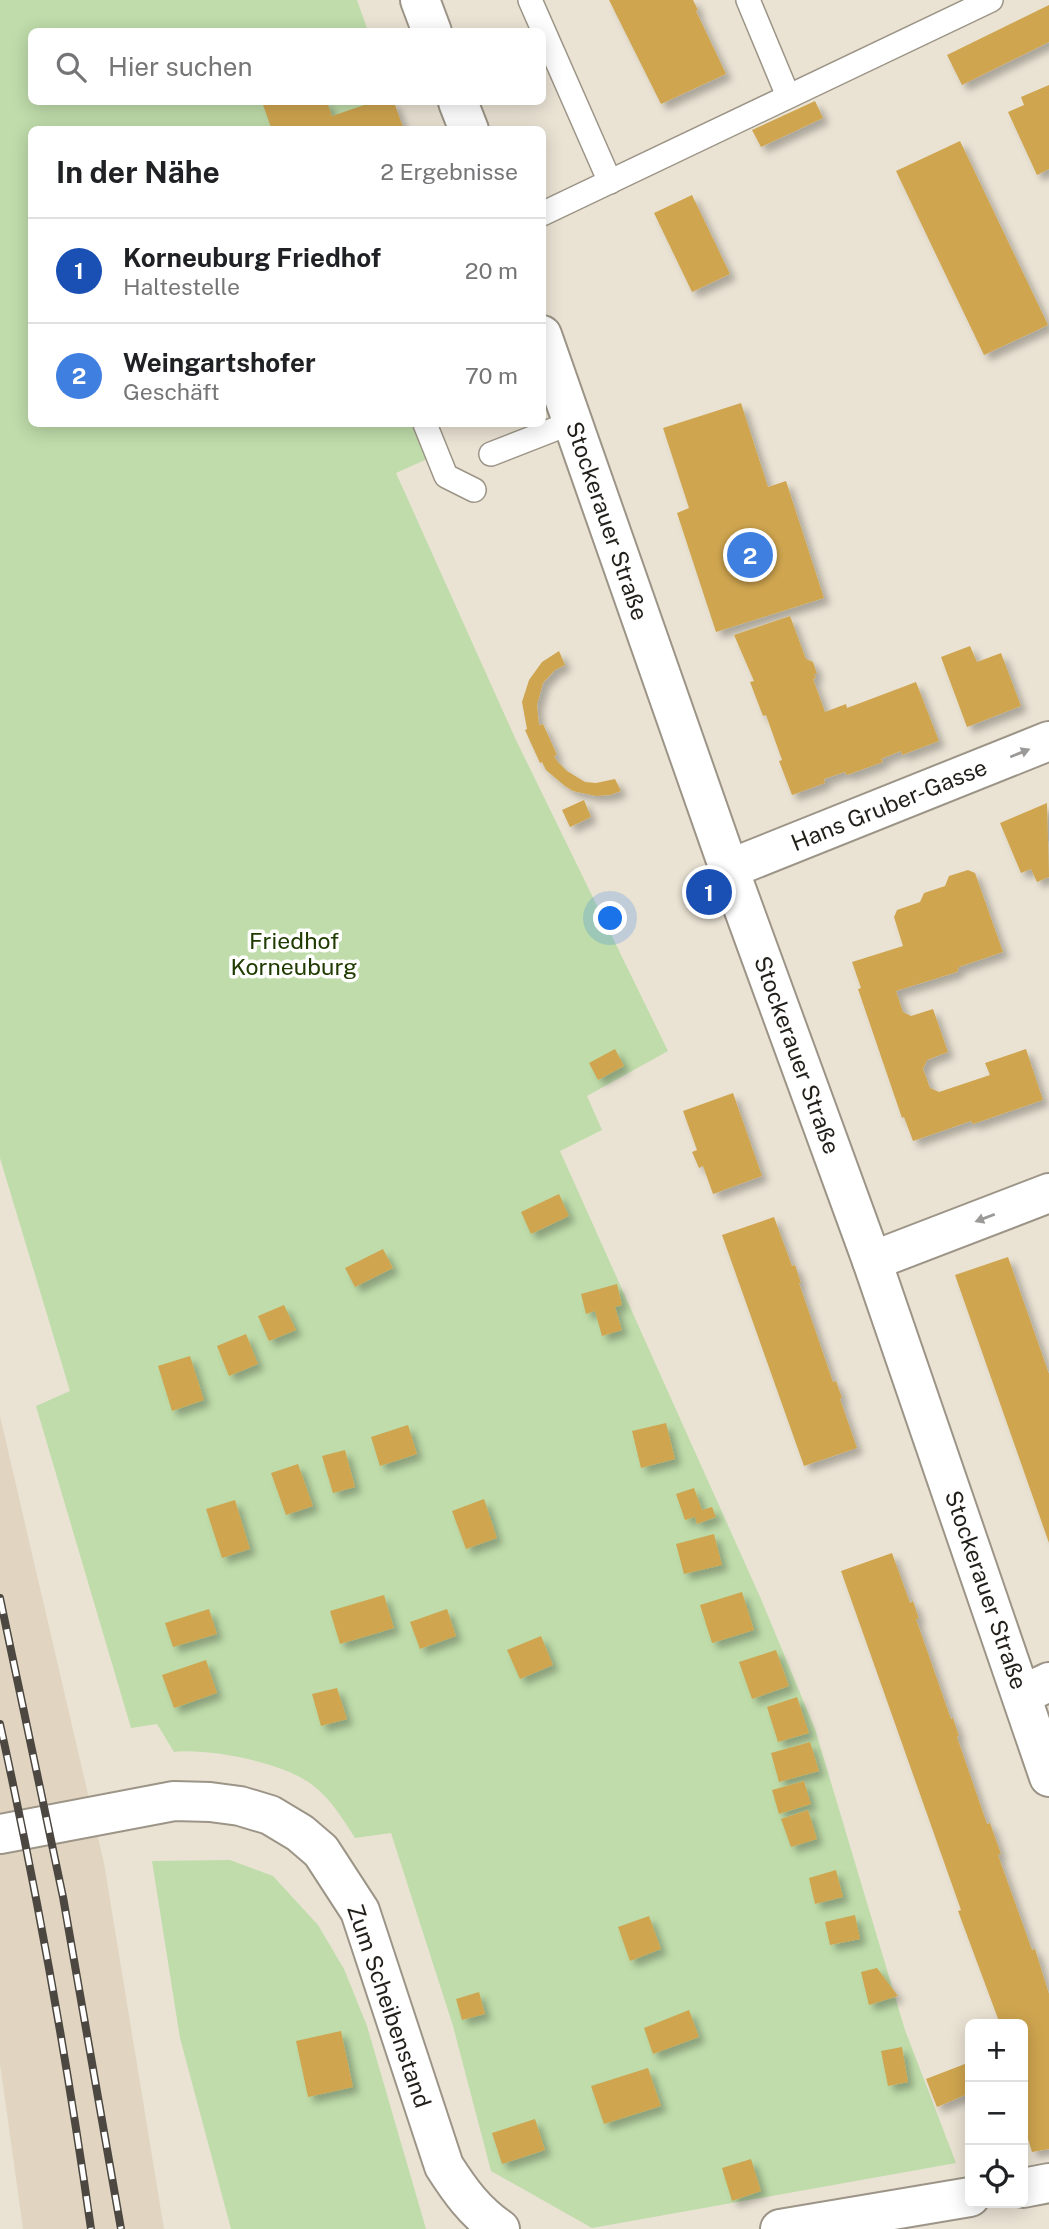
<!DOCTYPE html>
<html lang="de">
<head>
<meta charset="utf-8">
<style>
	body { margin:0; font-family:"Public Sans",sans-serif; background:#f2f2f2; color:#202124 }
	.controls { position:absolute; right:21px; bottom:21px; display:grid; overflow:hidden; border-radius:10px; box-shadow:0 4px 18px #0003 }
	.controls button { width:63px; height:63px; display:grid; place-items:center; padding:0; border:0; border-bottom:2px solid #e0e0e0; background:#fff; color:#202124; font:35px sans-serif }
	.you { position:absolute; left:611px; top:919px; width:24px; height:24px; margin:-18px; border:5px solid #fff; border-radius:50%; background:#1a73e8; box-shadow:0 0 0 10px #1a73e833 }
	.badge { display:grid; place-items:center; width:46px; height:46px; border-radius:50%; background:#9a4ec0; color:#fff; font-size:23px; font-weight:700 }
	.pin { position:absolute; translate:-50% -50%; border:4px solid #fff; box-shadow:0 2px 7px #0006 }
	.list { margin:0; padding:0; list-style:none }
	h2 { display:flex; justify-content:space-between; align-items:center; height:91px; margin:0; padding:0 28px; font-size:30px }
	h2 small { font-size:23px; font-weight:400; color:#757577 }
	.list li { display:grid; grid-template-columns:46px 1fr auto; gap:21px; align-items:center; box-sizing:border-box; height:105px; padding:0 28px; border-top:2px solid #e0e0e0 }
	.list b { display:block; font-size:26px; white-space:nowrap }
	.list p { margin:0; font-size:23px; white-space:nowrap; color:#757577 }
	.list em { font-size:23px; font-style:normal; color:#757577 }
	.icon { flex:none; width:38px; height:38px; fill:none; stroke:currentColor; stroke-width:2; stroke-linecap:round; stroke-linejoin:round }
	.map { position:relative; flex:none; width:1049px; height:2229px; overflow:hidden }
	.search { position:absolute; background:#fff; box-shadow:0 4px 18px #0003; left:28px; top:28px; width:518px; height:77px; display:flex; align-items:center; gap:18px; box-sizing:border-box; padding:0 24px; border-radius:10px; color:#757577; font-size:26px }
	.panel { position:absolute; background:#fff; box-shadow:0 4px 18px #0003; left:28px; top:126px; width:518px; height:301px; border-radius:10px }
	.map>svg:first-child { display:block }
	.built { fill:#e1d5c1 }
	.green { fill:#bfdcaa }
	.building { fill:#cfa54f; filter:url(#shadow) }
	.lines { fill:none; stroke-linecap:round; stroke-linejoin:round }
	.lane-casing { stroke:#9c9587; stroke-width:26 }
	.street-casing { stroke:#9c9587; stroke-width:42 }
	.primary-casing { stroke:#9c9587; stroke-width:42 }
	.lane { stroke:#fff; stroke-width:23 }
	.street { stroke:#fff; stroke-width:38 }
	.primary { stroke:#fff; stroke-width:38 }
	.rail-casing { stroke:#4c4841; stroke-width:8 }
	.rail { stroke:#fff; stroke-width:5; stroke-dasharray:16; stroke-linecap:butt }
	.oneway { fill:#9c9a98 }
	.labels { text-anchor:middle; stroke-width:7; stroke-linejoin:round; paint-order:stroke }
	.street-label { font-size:23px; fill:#221f1a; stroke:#fff }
	.park-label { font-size:23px; fill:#203b01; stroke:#fff }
</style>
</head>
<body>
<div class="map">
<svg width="1049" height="2229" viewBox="0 0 1049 2229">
	<defs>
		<filter id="shadow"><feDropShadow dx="6" dy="6" stdDeviation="3.5" flood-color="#0004"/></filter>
	</defs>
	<rect width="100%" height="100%" fill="#eae3d4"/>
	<path class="built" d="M0,1416L104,1863L164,2229H23L0,2064Z"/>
	<g class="green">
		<path d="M0,0H357L368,31L32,32V102H392L402,129L32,130V424H435L445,451L396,473L516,740L668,1051L587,1096L602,1130L560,1151L761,1599L815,1729L905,2030L956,2163L592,2228L491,2171L453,2026L391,1833L355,1838C343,1819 332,1801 315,1787C287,1763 210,1748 174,1752L157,1724L131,1728L36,1406L70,1391L0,1158Z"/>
		<path d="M230,1860L273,1876L318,1925L344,1969L367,2026L426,2229H231L180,2038L152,1861Z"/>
	</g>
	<g class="building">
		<path d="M609,0H693L698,10L696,11L726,74L661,104Z"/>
		<path d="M1049,5V42L962,85L947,55Z"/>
		<path d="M1049,85V169L1037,175L1008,112L1024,105L1021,97Z"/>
		<path d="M815,101L823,118L761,147L752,130Z"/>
		<path d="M262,102H327L332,116L373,102H394L404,130H272Z"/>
		<path d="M960,141L1048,325L984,355L896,171Z"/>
		<path d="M692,195L730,274L692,292L654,213Z"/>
		<path d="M741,403L768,487L786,481L824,598L716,632L677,513L689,508L663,428Z"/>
		<path d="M790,616L806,659L813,662L817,674H814L816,678L813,679L825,712L846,704L847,708L916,682L939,741L902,755L901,751L881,759L883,762L847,775L845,772L824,779L825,783L792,795L779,761L782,760L766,715L763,716L750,682L754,681L734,635Z"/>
		<path d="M970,646L977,662L1001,653L1021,706L967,727L941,657Z"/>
		<path d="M559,651L565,665L555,670L543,683L537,705L539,725L543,724L557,755L554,756L557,761L567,771L585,782L596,783L615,779L621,791L610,795L596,796L573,791L565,786L546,770L542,762L540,763L525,730L527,729L522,702L529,680L542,662Z"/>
		<path d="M584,800L591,817L570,827L562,810Z"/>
		<path d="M1047,803L1049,877L1037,882L1031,869L1021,873L1000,823Z"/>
		<path d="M968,870L975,873L1003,952L959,967L957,972L896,991L903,1012L911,1016L933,1009L948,1052L927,1060L923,1069L930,1088L939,1092L990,1075L985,1063L1026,1049L1043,1100L973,1124L971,1121L913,1141L904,1117L902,1118L858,989L861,988L852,962L903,946L894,917L897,910L920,902L924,893L945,886L949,876Z"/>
		<path d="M615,1049L624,1066L598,1080L589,1063Z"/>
		<path d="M733,1093L762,1176L713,1194L703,1166L699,1168L692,1152L697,1150L683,1111Z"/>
		<path d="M559,1194L569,1216L531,1234L521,1212Z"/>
		<path d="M774,1217L792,1266L795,1265L801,1283H799L833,1382L836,1381L842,1398L840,1399L857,1448L804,1466L722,1235Z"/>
		<path d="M383,1249L393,1268L355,1287L345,1268Z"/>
		<path d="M1008,1257L1049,1374V1543L955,1275Z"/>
		<path d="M617,1284L622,1305L615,1307L622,1330L602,1336L595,1311L586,1314L581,1294Z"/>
		<path d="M284,1305L296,1330L269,1341L258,1316Z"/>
		<path d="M246,1334L258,1364L229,1376L217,1346Z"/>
		<path d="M190,1356L204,1400L172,1411L158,1366Z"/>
		<path d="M666,1423L675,1459L641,1468L632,1431Z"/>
		<path d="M408,1425L417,1454L380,1466L371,1437Z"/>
		<path d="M345,1450L355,1487L333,1493L322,1456Z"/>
		<path d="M298,1464L313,1506L286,1515L271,1473Z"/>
		<path d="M694,1488L702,1510L712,1507L716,1517L697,1524L695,1517L685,1520L676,1494Z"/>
		<path d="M484,1499L497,1538L466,1549L452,1511Z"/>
		<path d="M235,1500L250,1549L222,1558L206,1509Z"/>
		<path d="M714,1534L722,1565L684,1574L676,1544Z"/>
		<path d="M892,1553L910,1603L913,1601L919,1619H916L951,1719L953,1718L959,1736L957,1737L987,1824L990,1823L1001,1854L998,1855L1032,1950L1035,1949L1049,1994V2149L1032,2152L1023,2123V2024H1000L958,1911L961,1910L841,1571Z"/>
		<path d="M742,1592L754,1630L712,1643L700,1605Z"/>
		<path d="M384,1595L394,1628L340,1644L330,1611Z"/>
		<path d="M209,1609L217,1634L173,1647L165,1623Z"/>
		<path d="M447,1609L456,1636L420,1649L410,1622Z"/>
		<path d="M541,1636L553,1665L520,1679L507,1650Z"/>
		<path d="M776,1650L789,1686L752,1699L739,1662Z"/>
		<path d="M206,1660L217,1693L174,1708L162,1675Z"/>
		<path d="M337,1688L347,1719L321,1726L312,1694Z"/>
		<path d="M797,1697L809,1733L778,1742L767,1707Z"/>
		<path d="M810,1742L819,1771L779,1782L771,1753Z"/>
		<path d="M804,1781L811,1804L779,1814L772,1790Z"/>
		<path d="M808,1810L817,1839L791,1847L781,1819Z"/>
		<path d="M836,1870L843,1897L815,1904L809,1878Z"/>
		<path d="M855,1915L860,1939L830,1945L825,1922Z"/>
		<path d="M649,1916L661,1949L630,1961L618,1927Z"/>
		<path d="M877,1968L898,1996L869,2005L861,1972Z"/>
		<path d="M479,1992L485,2014L462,2020L456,1999Z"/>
		<path d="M689,2010L699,2037L653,2054L644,2028Z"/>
		<path d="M341,2031L353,2087L308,2097L296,2041Z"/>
		<path d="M902,2047L908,2082L888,2086L881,2051Z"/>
		<path d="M970,2062V2093L937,2107L926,2079Z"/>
		<path d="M648,2068L661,2106L604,2124L591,2086Z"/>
		<path d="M535,2119L545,2150L502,2164L492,2133Z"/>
		<path d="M751,2159L761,2191L732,2201L722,2168Z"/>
	</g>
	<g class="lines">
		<defs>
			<g id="lane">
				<path d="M530,0L610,182"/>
				<path d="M748,0L788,96"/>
				<path d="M542,214L991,0"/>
				<path d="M425,424L446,476L474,490"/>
				<path d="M491,454L573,422"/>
			</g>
			<g id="street">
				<path d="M729,869L1049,741"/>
				<path d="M872,1261L1049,1193"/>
				<path d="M1022,1695L1049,1682"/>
				<path d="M0,1834L174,1801L210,1802L240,1806L270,1815L300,1833L321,1851L360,1911L444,2166C460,2191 475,2212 500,2229"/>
				<path d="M1023,2188L1049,2183"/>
				<path d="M780,2229L970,2197"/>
			</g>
			<g id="primary">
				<path d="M420,0L432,32"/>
				<path d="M458,102L469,130"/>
				<path d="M542,335L729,869L872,1261L1049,1777"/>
			</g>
		</defs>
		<use href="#lane" class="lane-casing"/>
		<use href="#street" class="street-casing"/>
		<use href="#primary" class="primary-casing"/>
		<use href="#lane" class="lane"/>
		<use href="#street" class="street"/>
		<use href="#primary" class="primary"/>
		<defs>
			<g id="rail">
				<path d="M0,1598L63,1897L121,2229"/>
				<path d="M0,1724C37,1891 67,2060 91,2229"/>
			</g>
		</defs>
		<use href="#rail" class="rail-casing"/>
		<use href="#rail" class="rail"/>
	</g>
	<defs><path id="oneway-solid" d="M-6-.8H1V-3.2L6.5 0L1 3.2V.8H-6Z" transform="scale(1.75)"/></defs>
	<g class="oneway">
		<use href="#oneway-solid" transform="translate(1020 753) rotate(-22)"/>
		<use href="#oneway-solid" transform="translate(985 1218) rotate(159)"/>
	</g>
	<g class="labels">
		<g class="street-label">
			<text transform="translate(607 521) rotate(71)" y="8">Stockerauer Straße</text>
			<text transform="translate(889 805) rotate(-22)" y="8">Hans Gruber-Gasse</text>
			<text transform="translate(797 1055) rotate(70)" y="8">Stockerauer Straße</text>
			<text transform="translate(986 1590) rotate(71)" y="8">Stockerauer Straße</text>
			<text transform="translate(389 2006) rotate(71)" y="8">Zum Scheibenstand</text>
		</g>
		<g class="park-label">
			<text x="294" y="949">Friedhof<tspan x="294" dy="26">Korneuburg</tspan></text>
		</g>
	</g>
</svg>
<div class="controls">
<button>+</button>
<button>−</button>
<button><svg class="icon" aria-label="locate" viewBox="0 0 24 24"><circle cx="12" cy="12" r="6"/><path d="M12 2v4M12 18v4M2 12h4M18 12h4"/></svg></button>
</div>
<div class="you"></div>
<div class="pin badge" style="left:709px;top:892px;background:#1a4fb4">1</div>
<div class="pin badge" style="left:750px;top:555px;background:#3f7fe0">2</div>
<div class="search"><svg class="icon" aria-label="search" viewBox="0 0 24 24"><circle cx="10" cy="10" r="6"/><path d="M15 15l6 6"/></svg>Hier suchen</div>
<section class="panel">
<h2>In der Nähe<small>2 Ergebnisse</small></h2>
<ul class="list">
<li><span class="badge" style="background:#1a4fb4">1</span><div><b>Korneuburg Friedhof</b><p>Haltestelle</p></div><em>20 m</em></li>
<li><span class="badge" style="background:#3f7fe0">2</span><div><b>Weingartshofer</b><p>Geschäft</p></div><em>70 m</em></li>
</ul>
</section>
</div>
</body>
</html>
